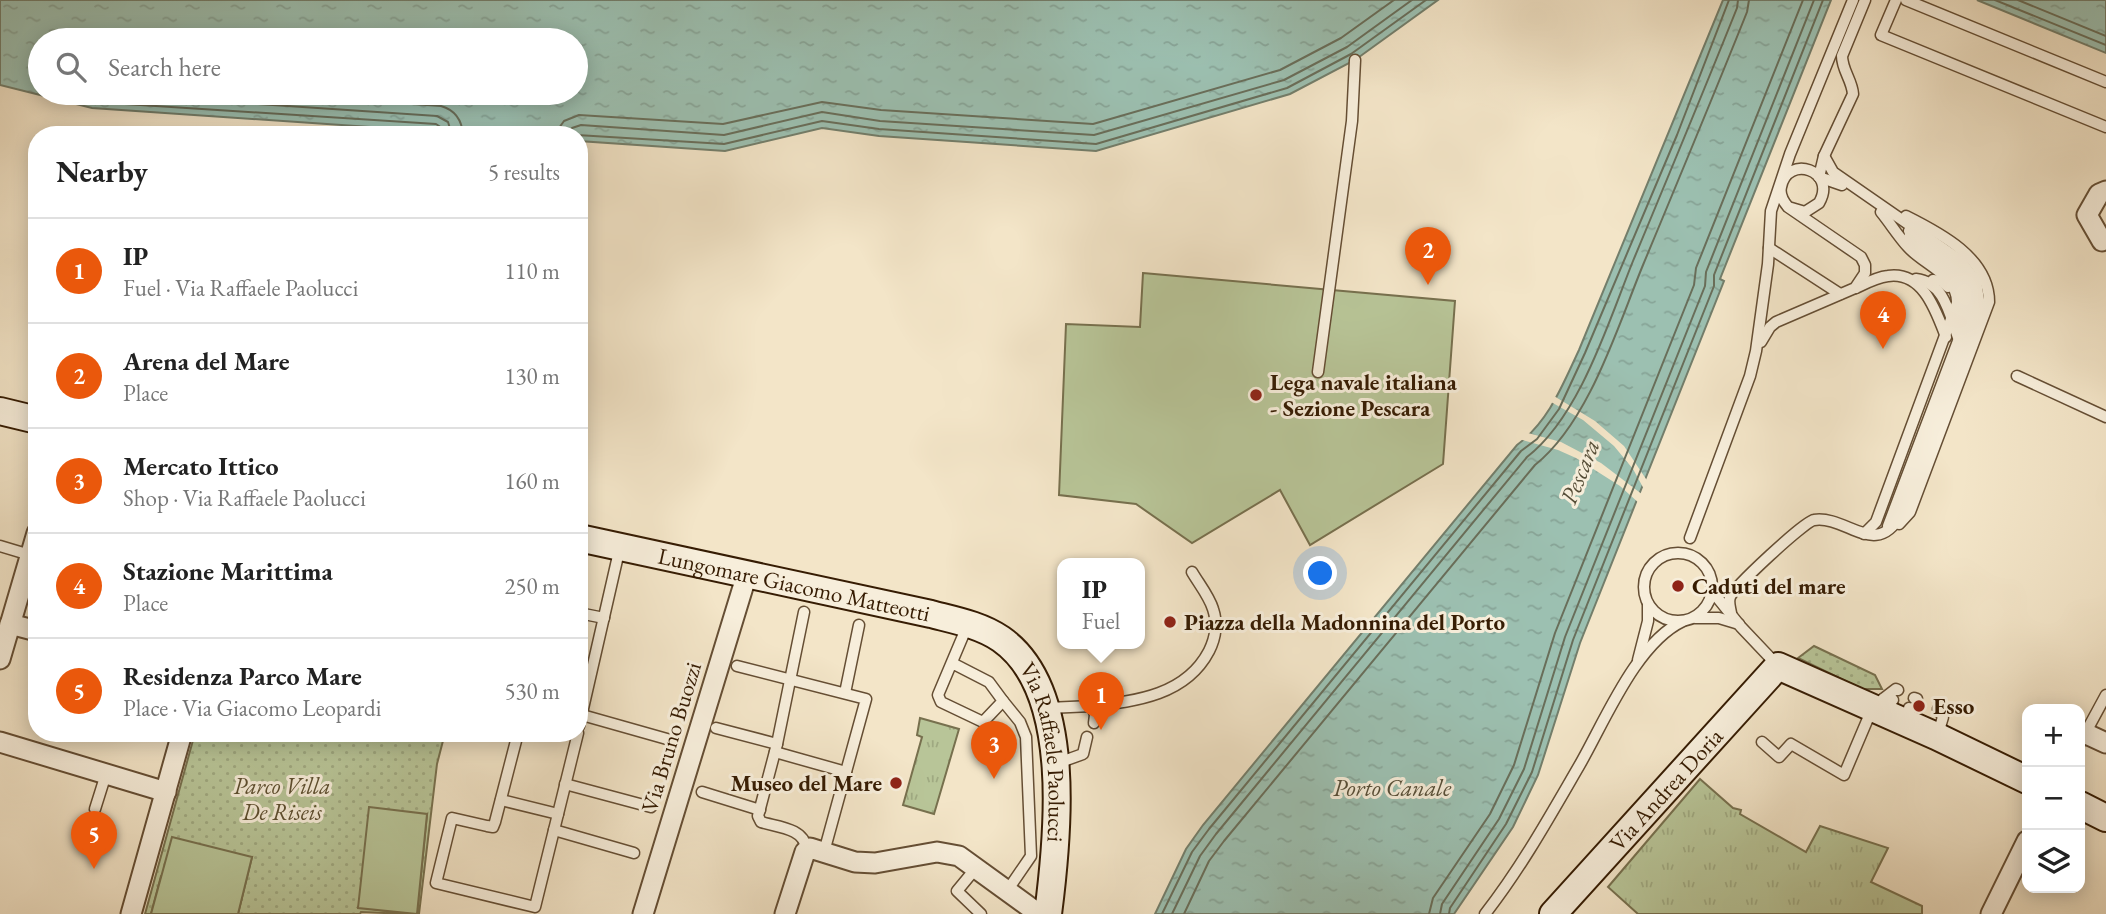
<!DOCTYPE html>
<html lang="en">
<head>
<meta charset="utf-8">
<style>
	body { margin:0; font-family:"EB Garamond",serif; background:#f2f2f2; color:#222 }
	.controls { position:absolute; right:21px; bottom:21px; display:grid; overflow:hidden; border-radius:14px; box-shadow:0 4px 18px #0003 }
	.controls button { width:63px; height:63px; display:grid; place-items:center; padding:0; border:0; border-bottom:2px solid #e0e0e0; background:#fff; color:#222; font:35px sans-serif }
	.you { position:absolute; left:1321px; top:574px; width:24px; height:24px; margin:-18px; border:5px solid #fff; border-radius:50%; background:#1a73e8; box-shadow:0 0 0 10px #1a73e833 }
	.badge { display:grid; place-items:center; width:46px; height:46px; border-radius:50%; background:#ea580c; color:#fff; font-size:23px; font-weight:700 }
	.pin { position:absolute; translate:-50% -58px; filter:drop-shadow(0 2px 4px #0008) }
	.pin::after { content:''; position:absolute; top:37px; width:24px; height:21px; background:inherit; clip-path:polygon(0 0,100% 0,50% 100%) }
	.popup { position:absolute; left:1057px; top:558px; width:88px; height:91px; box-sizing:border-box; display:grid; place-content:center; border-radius:14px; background:#fff; filter:drop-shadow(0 2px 5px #0005); font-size:23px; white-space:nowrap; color:#767676 }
	.popup b { font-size:26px; color:#222 }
	.popup::after { content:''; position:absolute; left:50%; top:100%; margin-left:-14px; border:14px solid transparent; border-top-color:#fff }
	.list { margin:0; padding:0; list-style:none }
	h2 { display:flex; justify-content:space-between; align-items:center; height:91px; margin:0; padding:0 28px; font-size:30px }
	h2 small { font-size:23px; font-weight:400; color:#767676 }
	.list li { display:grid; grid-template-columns:46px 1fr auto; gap:21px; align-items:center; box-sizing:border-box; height:105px; padding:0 28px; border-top:2px solid #e0e0e0 }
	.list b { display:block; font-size:26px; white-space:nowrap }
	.list p { margin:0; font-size:23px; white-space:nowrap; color:#767676 }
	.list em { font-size:23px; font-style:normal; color:#767676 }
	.icon { flex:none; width:38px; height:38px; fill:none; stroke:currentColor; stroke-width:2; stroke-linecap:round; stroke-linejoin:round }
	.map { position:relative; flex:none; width:2106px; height:914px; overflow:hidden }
	.search { position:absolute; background:#fff; box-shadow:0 4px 18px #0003; left:28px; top:28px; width:560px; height:77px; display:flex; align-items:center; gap:18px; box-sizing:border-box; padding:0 24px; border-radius:38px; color:#767676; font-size:26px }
	.panel { position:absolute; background:#fff; box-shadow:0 4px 18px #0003; left:28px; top:126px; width:560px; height:616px; border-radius:28px }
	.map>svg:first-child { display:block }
	.grass { fill:url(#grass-tufts); stroke:#77704e; stroke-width:2 }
	.park { fill:url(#park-dots); stroke:#77704e; stroke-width:2 }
	.garden { fill:#b8c598; stroke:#77704e; stroke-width:2 }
	.water { fill:url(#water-ripples); stroke:#737e6b; stroke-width:2; fill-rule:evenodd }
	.pier { fill:#f3e5c8 }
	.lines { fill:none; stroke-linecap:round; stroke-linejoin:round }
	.shore { stroke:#696e5a; stroke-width:2 }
	.lane-casing { stroke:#654e34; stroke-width:13 }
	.street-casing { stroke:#654e34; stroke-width:23 }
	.secondary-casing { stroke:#361c03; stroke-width:30 }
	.lane { stroke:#f7eedb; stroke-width:10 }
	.street { stroke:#f7eedb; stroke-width:19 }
	.secondary { stroke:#f7eedb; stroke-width:26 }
	.poi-dot { fill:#8f2418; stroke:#f7eedb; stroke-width:2.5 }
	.labels { text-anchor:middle; stroke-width:6; stroke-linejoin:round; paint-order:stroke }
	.poi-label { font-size:23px; font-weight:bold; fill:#361c03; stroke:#f7eedb; text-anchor:start }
	.street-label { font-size:23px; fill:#361c03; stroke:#f7eedb }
	.park-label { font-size:23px; font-style:italic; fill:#5d4f30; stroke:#f7eedb }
	.water-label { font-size:24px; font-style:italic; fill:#554d37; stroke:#f7eedb }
</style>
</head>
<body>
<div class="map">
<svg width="2106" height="914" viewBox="0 0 2106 914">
	<defs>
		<pattern id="grass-tufts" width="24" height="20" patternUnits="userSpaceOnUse" patternTransform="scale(1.75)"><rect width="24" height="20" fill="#b8c598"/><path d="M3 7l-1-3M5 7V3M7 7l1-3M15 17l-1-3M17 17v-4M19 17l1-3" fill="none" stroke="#9fa981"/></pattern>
		<pattern id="park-dots" width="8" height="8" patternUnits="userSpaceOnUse" patternTransform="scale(1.75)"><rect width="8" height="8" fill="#b8c598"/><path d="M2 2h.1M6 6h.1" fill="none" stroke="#9fa981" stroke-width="1.8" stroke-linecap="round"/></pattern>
		<pattern id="water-ripples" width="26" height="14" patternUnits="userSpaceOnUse" patternTransform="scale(1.75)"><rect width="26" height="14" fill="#9cc0b1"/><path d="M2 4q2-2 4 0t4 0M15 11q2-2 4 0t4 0" fill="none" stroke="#87a497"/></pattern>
	</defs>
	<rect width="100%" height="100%" fill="#f3e5c8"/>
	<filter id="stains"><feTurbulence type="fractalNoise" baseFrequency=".00286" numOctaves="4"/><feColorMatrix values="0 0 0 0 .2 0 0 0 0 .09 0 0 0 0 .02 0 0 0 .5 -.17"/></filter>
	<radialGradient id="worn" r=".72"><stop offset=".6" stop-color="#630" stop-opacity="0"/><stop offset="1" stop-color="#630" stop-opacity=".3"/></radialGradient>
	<g class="grass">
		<path d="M920,718L959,729L934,814L903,805L922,737L917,735Z"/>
		<path d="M1700,779L1733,808L1741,810L1740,814L1806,852L1820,826L1888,848L1871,882L1922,906V914H1638L1608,887Z"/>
	</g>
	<g class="park">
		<path d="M1814,646L1875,675L1882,689H1862L1798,658Z"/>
		<path d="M195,733H445L437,764L419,914H417L427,815L358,907L407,914L361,912L360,914H238L252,857L161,876L151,914H145Z"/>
	</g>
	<g class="garden">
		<path d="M1143,273L1455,301L1443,464L1310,545L1280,490L1192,543L1136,504L1059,495L1066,324L1140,327Z"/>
		<path d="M369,807L427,814L417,914L358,908Z"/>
		<path d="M172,837L252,857L238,914H151Z"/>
	</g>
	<g class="water">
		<path d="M0,0H1438L1355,60L1290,94L1096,151L879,136L822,128L725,151L579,141V135H487L92,108L0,85ZM40,40H576V93H40Z"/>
		<path d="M1723,0H1831L1720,279L1724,281L1580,643L1538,775L1513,827L1454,914H1155L1186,849L1203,825L1517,445C1549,421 1562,386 1579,350Z"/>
		<path d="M1977,0H2106V53Z"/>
	</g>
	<g class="pier">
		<path d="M1554,396L1595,421L1624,446L1648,482L1645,491L1633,469L1614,446L1583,420L1551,402Z"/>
		<path d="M1528,433L1561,442L1601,463L1643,495L1640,504L1620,486L1576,458L1558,450L1519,439Z"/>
	</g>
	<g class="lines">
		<g class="shore">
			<path d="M1995,0L2106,45"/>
			<path d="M2018,0L2106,36"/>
			<path d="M59,93L94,102L436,124L442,128L443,135"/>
			<path d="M95,93L437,116L448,122L452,135"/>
			<path d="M252,93L441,106C455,110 462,120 463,135"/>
			<path d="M554,135L564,121L579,115L723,124L822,102L881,110L1093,124L1280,70L1341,38L1394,0"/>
			<path d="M565,135L572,128L581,125L724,135L822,112L880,121L1094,135L1284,80L1347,47L1412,0"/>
			<path d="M577,135L724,144L822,121L879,129L1096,144L1287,88L1351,54L1426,0"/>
			<path d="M1162,914L1192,852L1209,829L1521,451L1537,439L1559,409L1585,353L1677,135L1729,0"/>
			<path d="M1172,914L1200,856L1216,834L1527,457C1580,416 1608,323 1633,261C1668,177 1703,93 1737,8L1738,0"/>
			<path d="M1184,914L1209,861L1224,841L1535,465C1589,422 1617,328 1643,265C1678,181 1713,97 1747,12L1749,0"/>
			<path d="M1429,914L1433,898L1490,814L1514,765L1555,633L1694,285L1696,268L1803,0"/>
			<path d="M1440,914L1442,904L1499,819L1524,769L1565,637L1705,286L1706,272L1814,0"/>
			<path d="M1449,914L1450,908L1506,824L1532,772L1573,640L1714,286V275L1823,0"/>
		</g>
		<defs>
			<g id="lane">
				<path d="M1896,0L1881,35L2106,127"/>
				<path d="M1906,0L2106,82"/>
				<path d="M1842,185L1819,177L1824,156L1853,94C1852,80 1842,70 1842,56L1865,0"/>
				<path d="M1909,237L1914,244C1942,267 1975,278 1959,320"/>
				<path d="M1769,248L1840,294"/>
				<path d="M1916,279C1945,282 1950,317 1959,340"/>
				<path d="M1933,280L1941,281L1948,287"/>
				<path d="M1856,288C1866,283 1877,277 1888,276C1923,271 1936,311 1946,337"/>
				<path d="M1761,342L1770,327L1776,322L1855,288L1865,273V265L1861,257L1788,207C1783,201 1779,195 1781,187C1787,154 1838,170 1819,203L1805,212L1788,207"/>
				<path d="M1318,372L1352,121L1355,60"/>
				<path d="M2017,376L2106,417"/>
				<path d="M1899,524L1910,512L1989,302C1989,258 1940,233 1906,216"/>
				<path d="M1888,526L1972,304C1974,269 1934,249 1909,231"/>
				<path d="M1864,534L1876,522L1957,303C1958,275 1924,265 1908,247C1898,236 1890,223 1881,212"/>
				<path d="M1690,538L1750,376L1756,351L1768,264L1771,211L1790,154L1853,0"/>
				<path d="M0,546L30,555"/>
				<circle cx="1678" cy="587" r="34"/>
				<path d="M1712,591L1741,627L1778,666"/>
				<path d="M804,612L777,744L758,816L761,822C777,827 804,828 806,848"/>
				<path d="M579,613L604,618"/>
				<path d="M1731,613C1730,607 1728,602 1730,597C1734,587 1805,521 1814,520C1847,515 1876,560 1901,514L1980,306L1976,281L1960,260L1833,172L1824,156"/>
				<path d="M1695,618H1719L1739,624"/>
				<path d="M1638,660L1648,621V604"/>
				<path d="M952,663L989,682L1003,701L983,722L941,702L938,695L968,624"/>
				<path d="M737,666L866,699L824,852"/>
				<path d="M845,693L859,625"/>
				<path d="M1914,698L1917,699"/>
				<path d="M1883,699L1896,689L1898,690"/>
				<path d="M1003,701L1020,722L1026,737L1031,856L1007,891"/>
				<path d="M1092,706C1137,701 1186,695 1209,651C1216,637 1218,624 1213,609C1209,596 1199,584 1192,572"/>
				<path d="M1048,708L1092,706L1095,715L1094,723"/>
				<path d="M1909,708L1911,709"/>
				<path d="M1878,709L1883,699L1893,700"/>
				<path d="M1938,709L1943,717L1940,727"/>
				<path d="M582,715L674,741"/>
				<path d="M579,726L620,547"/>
				<path d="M716,728L777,744"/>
				<path d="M518,733L495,822L493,827L487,826L452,818L436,883L535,907L578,733"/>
				<path d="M1762,742L1779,757L1791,744L1844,775L1872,709"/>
				<path d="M2080,743L2106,695"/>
				<path d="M775,752L846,772"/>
				<path d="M1058,763L1083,754L1087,737"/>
				<path d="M565,784L651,807"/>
				<path d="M702,792L760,810"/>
				<path d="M501,800L558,814"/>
				<path d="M95,809L106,774"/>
				<path d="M554,830L634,853"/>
				<path d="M976,868L957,891L981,914"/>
				<path d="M1485,914C1521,868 1550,816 1579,766C1605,721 1636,643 1683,621"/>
			</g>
			<g id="street">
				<path d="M2102,241L2087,215L2099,194L2106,191"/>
				<path d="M10,624L37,631"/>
				<path d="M0,659L37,533"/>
				<path d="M2080,731L2106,743"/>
				<path d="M0,742L166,792"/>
				<path d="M131,914L182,733"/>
				<path d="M643,914L747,574"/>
				<path d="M785,914L805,852L810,848L855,862L875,863L937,852L959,856L1039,914"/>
				<path d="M1991,914L2027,841"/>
			</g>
			<g id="secondary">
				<path d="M0,411L37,420"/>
				<path id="s1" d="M579,538L931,614C954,620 981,625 1001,639C1074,690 1058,837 1048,914"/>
				<path d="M2080,805L2106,818"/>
				<path id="s2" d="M1553,914L1778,666L1936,736L2027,780"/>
			</g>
		</defs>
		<use href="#lane" class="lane-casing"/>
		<use href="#street" class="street-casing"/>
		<use href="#secondary" class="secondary-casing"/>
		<use href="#lane" class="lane"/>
		<use href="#street" class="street"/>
		<use href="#secondary" class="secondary"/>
	</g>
	<g class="poi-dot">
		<circle cx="1256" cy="395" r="7"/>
		<circle cx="1678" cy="586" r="7"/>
		<circle cx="1170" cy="622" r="7"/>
		<circle cx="1919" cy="706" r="7"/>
		<circle cx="896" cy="783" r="7"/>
	</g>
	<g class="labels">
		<g class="poi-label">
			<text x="1270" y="390">Lega navale italiana<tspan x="1270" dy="26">- Sezione Pescara</tspan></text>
			<text x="1692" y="594">Caduti del mare</text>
			<text x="1184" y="630">Piazza della Madonnina del Porto</text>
			<text x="1933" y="714">Esso</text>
			<text x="882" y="791" text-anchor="end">Museo del Mare</text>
		</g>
		<g class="street-label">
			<text dy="8" stroke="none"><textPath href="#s1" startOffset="220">Lungomare Giacomo Matteotti</textPath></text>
			<text transform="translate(671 737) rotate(-73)" y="8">Via Bruno Buozzi</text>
			<text dy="8" stroke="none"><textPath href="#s1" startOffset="562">Via Raffaele Paolucci</textPath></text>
			<text dy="8" stroke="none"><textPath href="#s2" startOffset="168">Via Andrea Doria</textPath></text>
		</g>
		<g class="park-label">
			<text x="282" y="794">Parco Villa<tspan x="282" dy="26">De Riseis</tspan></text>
		</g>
		<g class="water-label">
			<text transform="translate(1580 472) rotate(-68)" y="8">Pescara</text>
			<text x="1392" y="796">Porto Canale</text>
		</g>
	</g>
	<rect width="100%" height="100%" filter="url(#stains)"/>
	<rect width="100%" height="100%" fill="url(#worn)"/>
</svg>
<div class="controls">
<button>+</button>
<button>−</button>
<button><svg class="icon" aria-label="layers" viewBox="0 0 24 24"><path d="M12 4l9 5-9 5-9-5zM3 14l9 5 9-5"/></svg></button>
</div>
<div class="you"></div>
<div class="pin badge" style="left:1101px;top:730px">1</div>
<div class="popup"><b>IP</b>Fuel</div>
<div class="pin badge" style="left:1428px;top:285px">2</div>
<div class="pin badge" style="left:994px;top:779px">3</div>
<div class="pin badge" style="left:1883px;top:349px">4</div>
<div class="pin badge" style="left:94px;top:869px">5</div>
<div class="search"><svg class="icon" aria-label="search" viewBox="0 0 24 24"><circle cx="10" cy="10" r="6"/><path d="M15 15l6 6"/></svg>Search here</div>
<section class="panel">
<h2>Nearby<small>5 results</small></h2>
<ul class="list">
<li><span class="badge">1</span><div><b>IP</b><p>Fuel · Via Raffaele Paolucci</p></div><em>110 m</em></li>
<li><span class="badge">2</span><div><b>Arena del Mare</b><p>Place</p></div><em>130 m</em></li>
<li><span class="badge">3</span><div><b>Mercato Ittico</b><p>Shop · Via Raffaele Paolucci</p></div><em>160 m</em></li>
<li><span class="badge">4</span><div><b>Stazione Marittima</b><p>Place</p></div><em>250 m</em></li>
<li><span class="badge">5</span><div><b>Residenza Parco Mare</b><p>Place · Via Giacomo Leopardi</p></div><em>530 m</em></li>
</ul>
</section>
</div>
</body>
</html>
